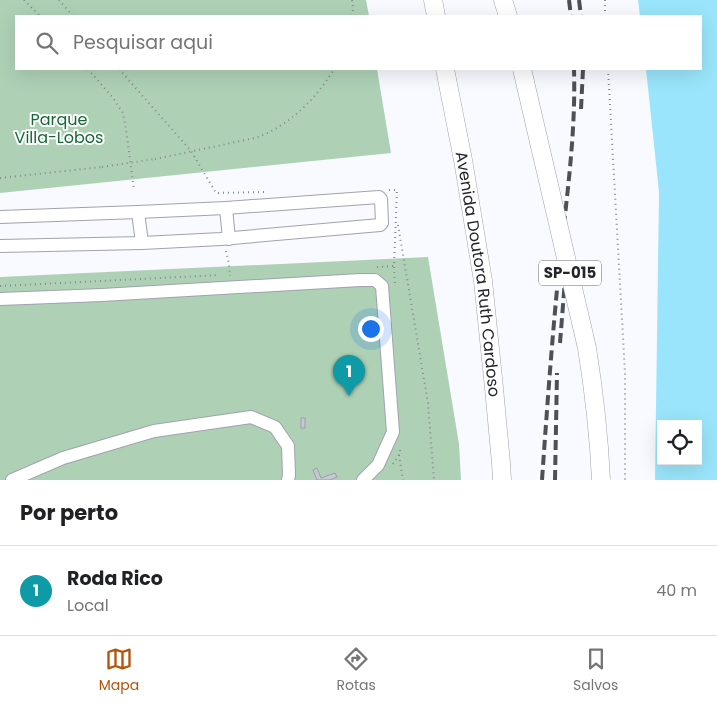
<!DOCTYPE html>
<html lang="pt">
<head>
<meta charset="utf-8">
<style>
	body { margin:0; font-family:Poppins,sans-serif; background:#f2f2f2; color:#202124 }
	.controls { position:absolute; right:15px; bottom:15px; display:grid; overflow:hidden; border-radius:0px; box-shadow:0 5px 20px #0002 }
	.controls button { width:45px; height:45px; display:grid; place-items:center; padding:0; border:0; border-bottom:1px solid #e0e0e0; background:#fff; color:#202124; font:25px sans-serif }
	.you { position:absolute; left:370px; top:328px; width:18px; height:18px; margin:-12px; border:4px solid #fff; border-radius:50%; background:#1a73e8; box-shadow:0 0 0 8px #1a73e833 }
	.badge { display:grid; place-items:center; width:32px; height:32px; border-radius:50%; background:#b45309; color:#fff; font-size:16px; font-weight:700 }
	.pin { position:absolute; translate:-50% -41px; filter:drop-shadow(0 1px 2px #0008) }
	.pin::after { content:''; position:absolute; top:26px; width:18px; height:15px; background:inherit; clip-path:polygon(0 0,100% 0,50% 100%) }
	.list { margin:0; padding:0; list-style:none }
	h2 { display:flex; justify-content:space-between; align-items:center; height:65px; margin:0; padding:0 20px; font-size:21px }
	h2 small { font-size:16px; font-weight:400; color:#757577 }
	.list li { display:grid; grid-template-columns:32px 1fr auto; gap:15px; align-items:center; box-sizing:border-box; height:90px; padding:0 20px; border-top:1px solid #e0e0e0 }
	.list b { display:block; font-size:19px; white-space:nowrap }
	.list p { margin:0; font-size:16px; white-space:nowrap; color:#757577 }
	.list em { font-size:16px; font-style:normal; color:#757577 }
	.icon { flex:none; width:28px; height:28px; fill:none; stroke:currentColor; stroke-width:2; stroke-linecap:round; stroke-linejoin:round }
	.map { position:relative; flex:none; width:717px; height:480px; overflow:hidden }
	.search { position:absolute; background:#fff; box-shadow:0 5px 20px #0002; left:15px; right:15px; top:15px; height:55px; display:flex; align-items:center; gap:12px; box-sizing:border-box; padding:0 18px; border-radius:0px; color:#757577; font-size:19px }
	.sheet { height:155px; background:#fff }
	nav { display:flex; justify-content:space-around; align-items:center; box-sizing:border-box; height:70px; border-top:1px solid #e0e0e0; background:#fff; font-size:14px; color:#757577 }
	nav a { display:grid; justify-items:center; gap:2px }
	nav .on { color:#b45309 }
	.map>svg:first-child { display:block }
	.green { fill:#aed1b6 }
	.water { fill:#9ae5fb; fill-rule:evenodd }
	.building { fill:#c6c9d4; stroke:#9d9faa }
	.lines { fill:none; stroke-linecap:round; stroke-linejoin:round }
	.minor-casing { stroke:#a0a2ad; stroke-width:14 }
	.highway-casing { stroke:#a0a2ad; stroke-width:19 }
	.path { stroke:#86878c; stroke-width:2; stroke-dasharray:1 4; stroke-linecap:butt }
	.minor { stroke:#fff; stroke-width:12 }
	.highway { stroke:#fff; stroke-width:18 }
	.rail { stroke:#4f5055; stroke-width:4; stroke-dasharray:10 5; stroke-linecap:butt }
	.highway-bridge-casing { stroke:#a0a2ad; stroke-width:19; stroke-linecap:butt }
	.path-bridge { stroke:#86878c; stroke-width:2; stroke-dasharray:1 4; stroke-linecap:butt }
	.highway-bridge { stroke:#fff; stroke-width:18 }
	.labels { text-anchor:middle; stroke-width:4; stroke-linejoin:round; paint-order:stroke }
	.shield { fill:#fff; stroke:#66666a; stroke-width:1 }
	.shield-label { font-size:15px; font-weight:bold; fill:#24252a }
	.park-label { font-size:16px; fill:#156836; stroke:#fff }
	.street-label { font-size:16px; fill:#24252a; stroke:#fff }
</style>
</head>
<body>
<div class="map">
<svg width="717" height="480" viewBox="0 0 717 480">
	<rect width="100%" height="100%" fill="#f9faff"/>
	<g class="green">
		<path d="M0,0H366L369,16H16V69H377L391,153L0,193Z"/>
		<path d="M428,257L459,444L461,480H0V277Z"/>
	</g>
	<path class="water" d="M638,0H717V480H655L659,192L646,69H701V16H640ZM661,424H698V461H661Z"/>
	<g class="building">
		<rect x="301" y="418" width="4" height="10"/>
		<path d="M317,468L321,478L335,473L337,477L330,480H317L313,470Z"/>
	</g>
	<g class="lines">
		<defs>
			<g id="minor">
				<path d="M226,208L229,239"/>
				<path d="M138,212L142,243"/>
				<path d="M0,217L138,212L226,208L379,197L381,199L382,223L380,225L221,239L142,243L0,246"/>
				<path d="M0,299L102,295L360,280H375L382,286L393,432L378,465L363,480"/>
				<path d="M12,480L63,458L154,431L251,417L275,427L288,446L289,475L288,480"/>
			</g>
			<g id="highway">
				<path d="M433,0L436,16"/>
				<path d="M503,0L508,16"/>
				<path id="s1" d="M445,69L463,160L483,281L494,388L501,463L502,480"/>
			</g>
		</defs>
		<use href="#minor" class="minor-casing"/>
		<use href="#highway" class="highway-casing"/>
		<g class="path">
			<path d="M24,0L40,16"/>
			<path d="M59,0L73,16"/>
			<path d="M605,0V16"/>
			<path d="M352,16L353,9L352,0"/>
			<path d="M88,69L113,98L123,113L126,129L134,190"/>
			<path d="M119,69L191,151L216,193L264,192"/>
			<path d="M608,69L625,373V480"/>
			<path d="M155,159L255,138C288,127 316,99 334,69"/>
			<path d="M0,178L102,167"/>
			<path d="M389,190H397L394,266L395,284"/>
			<path d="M398,225L428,403L434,480"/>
			<path d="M226,251L229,264L230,276"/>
			<path d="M377,267L394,266"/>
			<path d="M0,286L219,275"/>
			<path d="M399,455L403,480"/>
			<path d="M393,464L399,455L401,446"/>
		</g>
		<use href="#minor" class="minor"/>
		<use href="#highway" class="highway"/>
		<g class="rail">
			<path d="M569,0L571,16"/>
			<path d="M579,0L581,16"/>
			<path d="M581,109L583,69"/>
			<path d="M560,343L565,280"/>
			<path d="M542,480C547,409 552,339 559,269C566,202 576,136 574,69"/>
			<path d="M555,480L557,373"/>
		</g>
		<defs>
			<path id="highway-bridge" d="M522,69L587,348C594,392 599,436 601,480"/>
		</defs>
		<use href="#highway-bridge" class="highway-bridge-casing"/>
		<path class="path-bridge" d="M102,167L155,159"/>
		<use href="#highway-bridge" class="highway-bridge"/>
	</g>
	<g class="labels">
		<rect class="shield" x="539" y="260.5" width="62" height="25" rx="4"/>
		<g class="shield-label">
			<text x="570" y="278">SP-015</text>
		</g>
		<g class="park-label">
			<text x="59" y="125">Parque<tspan x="59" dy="18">Villa-Lobos</tspan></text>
		</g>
		<g class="street-label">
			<text dy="6" stroke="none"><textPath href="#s1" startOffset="208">Avenida Doutora Ruth Cardoso</textPath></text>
		</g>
	</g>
</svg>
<div class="controls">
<button><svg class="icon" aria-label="locate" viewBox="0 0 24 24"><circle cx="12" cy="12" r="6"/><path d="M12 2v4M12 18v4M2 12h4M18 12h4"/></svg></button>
</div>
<div class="you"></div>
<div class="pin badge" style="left:349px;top:396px;background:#0f9aa8">1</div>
<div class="search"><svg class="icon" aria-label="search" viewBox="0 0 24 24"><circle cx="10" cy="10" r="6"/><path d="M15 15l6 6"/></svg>Pesquisar aqui</div>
</div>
<section class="sheet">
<h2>Por perto<small></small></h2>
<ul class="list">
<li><span class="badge" style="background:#0f9aa8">1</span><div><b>Roda Rico</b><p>Local</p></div><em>40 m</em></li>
</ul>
</section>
<nav>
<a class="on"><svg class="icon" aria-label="map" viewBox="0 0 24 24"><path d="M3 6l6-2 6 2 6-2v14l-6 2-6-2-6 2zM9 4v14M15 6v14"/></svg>Mapa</a>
<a><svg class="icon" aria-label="directions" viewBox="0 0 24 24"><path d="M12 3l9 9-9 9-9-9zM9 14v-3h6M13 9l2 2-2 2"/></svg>Rotas</a>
<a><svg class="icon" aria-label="saved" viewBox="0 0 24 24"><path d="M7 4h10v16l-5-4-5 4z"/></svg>Salvos</a>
</nav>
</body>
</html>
